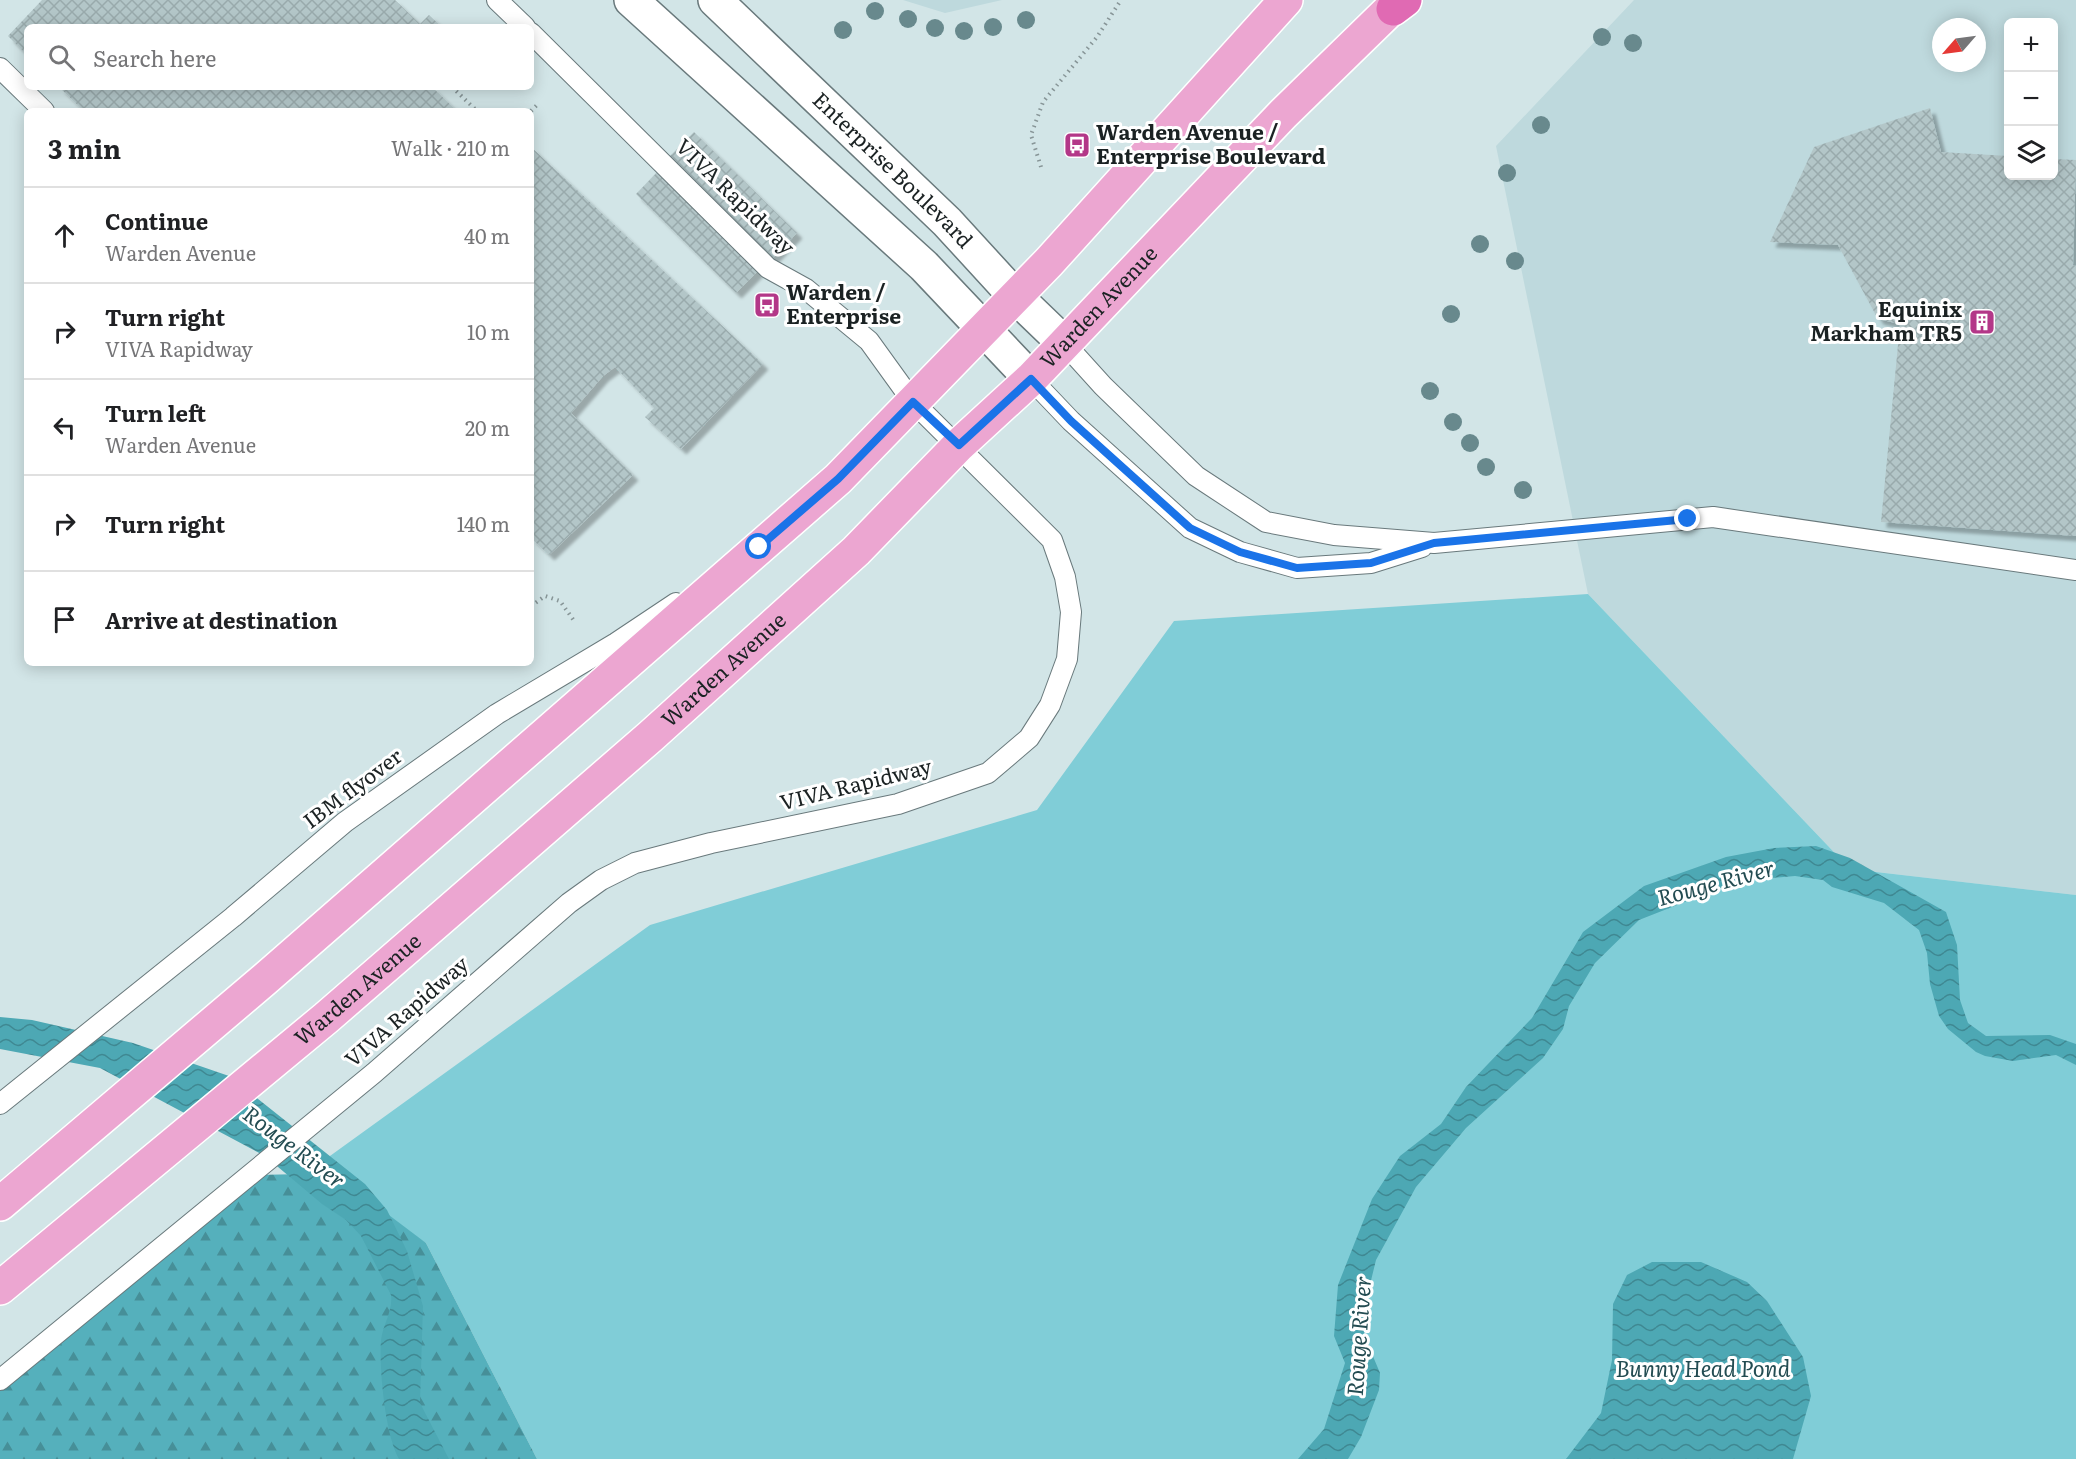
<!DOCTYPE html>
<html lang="en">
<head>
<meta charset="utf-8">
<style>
	body { margin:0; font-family:Literata,serif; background:#f2f2f2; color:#202124 }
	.controls { position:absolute; right:18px; top:18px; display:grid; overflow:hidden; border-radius:9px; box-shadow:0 3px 15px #0003 }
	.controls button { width:54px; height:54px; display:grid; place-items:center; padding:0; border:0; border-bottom:2px solid #e0e0e0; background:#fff; color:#202124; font:30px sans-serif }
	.compass { position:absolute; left:1932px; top:18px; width:54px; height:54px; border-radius:50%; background:#fff; box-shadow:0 3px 15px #0003; rotate:242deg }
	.stop { position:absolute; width:18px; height:18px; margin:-14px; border:4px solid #1a73e8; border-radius:50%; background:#fff }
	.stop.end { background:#1a73e8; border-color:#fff; box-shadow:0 2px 6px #0008 }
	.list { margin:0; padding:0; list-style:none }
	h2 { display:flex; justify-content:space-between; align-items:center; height:78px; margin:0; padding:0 24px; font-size:26px }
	h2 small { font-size:20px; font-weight:400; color:#757577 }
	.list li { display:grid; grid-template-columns:39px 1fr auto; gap:18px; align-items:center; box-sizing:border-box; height:96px; padding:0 24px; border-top:2px solid #e0e0e0 }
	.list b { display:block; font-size:22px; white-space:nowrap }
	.list p { margin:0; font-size:20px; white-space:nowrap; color:#757577 }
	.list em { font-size:20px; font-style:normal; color:#757577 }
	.icon { flex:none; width:33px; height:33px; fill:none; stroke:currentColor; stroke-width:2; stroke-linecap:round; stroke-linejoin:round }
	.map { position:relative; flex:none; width:2076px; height:1459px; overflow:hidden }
	.search { position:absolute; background:#fff; box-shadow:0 3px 15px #0003; left:24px; top:24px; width:510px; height:66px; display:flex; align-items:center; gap:15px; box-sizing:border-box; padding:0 21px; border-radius:9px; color:#757577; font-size:22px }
	.panel { position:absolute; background:#fff; box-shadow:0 3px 15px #0003; left:24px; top:108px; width:510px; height:558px; border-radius:9px }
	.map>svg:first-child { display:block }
	.built { fill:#bed9dd; fill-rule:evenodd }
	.grass { fill:#80cdd7 }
	.forest { fill:url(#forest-firs) }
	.water { fill:url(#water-waves) }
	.building { fill:url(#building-cross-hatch); filter:url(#shadow) }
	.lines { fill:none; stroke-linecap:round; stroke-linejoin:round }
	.lane-casing { stroke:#69797c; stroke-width:22 }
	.secondary-casing { stroke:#69797c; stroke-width:36 }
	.primary-casing { stroke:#fff; stroke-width:36 }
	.highway-casing { stroke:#fff; stroke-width:36 }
	.path { stroke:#879597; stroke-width:4; stroke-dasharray:1.5 4.5; stroke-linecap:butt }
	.lane { stroke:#fff; stroke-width:20 }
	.secondary { stroke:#fff; stroke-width:33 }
	.primary { stroke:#eca6d1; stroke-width:33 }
	.highway { stroke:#e06ab3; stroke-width:33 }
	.tree { fill:#68898d }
	.route { stroke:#1a73e8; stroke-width:8 }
	.labels { text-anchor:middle; stroke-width:6; stroke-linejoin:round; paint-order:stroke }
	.poi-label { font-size:21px; font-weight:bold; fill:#1b2223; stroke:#fff; text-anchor:start }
	.street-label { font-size:21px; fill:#1b2223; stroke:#fff }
	.water-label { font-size:22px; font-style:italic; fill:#234c52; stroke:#fff }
</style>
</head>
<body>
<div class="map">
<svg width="2076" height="1459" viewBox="0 0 2076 1459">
	<defs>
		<pattern id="forest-firs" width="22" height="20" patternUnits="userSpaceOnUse" patternTransform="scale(1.5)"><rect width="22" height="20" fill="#55b0bc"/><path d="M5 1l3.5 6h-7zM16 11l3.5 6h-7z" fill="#468f98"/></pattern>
		<pattern id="water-waves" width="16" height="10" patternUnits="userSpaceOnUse" patternTransform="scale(1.5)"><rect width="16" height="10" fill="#4da8b4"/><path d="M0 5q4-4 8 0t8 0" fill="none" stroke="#3f8892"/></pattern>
		<pattern id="building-cross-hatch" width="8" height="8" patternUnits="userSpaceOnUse" patternTransform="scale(1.5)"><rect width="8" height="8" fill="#b3c6c8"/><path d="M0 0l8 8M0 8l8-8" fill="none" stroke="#99aaac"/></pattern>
		<filter id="shadow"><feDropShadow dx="5.5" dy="5.5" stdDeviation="1.5" flood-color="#0004"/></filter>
	</defs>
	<rect width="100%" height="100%" fill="#d2e5e7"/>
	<g class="built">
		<path d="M903,0H1002L945,13Z"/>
		<path d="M1634,0H2076V895L1850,869L1588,594L1496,146ZM2008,22H2054V176H2008ZM1941,27H1977V63H1941Z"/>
	</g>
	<path class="grass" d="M1588,594L1850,869L2076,895V1459H537L426,1243L305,1174L650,925L1037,810L1174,621Z"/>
	<path class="forest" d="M305,1174L369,1200L426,1243L537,1459H0V1391L250,1175Z"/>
	<g class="water">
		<path d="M1816,846L1850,858L1946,912L1957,945L1960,1000L1968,1023L1986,1036L2050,1035L2076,1044V1065L2056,1055L2013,1061L1985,1056L1976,1052L1948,1029L1939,1016L1930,984L1927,953L1919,930L1884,903L1832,887L1823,880L1795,876L1738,881L1639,920L1595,963L1569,1006L1563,1029L1543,1058L1466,1128L1416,1187L1376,1260L1366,1301L1364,1335L1380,1373L1379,1390L1361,1437L1348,1459H1298L1324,1429L1345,1363L1334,1336L1338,1285L1372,1199L1400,1156L1441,1124L1466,1087L1532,1018L1583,932L1644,886L1726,857L1774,848Z"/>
		<path d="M0,1017L32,1020L133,1043L229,1076L365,1184L387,1210L407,1251L423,1306L420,1403L449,1459H399C385,1434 379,1369 381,1340C383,1324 393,1311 391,1295L361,1236L346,1220L322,1204L265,1156L100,1068L0,1049Z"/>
		<path d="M1652,1262H1701L1747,1282L1767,1301L1803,1357L1811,1396L1793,1459H1566L1601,1413L1612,1360L1613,1304L1627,1275Z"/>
	</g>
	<g class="building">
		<path d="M42,0H395L420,24L429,15L442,27H27V55L8,36Z"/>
		<path d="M59,87H432L457,111H84Z"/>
		<path d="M1930,108L1941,152L2008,156V176H2054V159L2076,160L2073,265L2076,266V536L1881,522L1900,324L1878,319L1838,245L1770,242L1814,147Z"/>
		<path d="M694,132L797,233L769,262L666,160Z"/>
		<path d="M531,147L763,364L681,449L645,417L654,408L615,367L603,376L571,413L633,475L549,555L531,538Z"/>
		<path d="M662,167L762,267L736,293L636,194Z"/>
	</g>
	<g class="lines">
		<defs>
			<g id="lane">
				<path d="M497,0L525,27"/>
				<path d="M0,68L44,111"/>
				<path d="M1065,344L1103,386L1196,476L1266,522L1334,535L1434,543L1713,517L2076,570"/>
				<path d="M1031,379L1071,421L1190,528L1240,552L1297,568L1371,563L1422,547"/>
				<path d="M0,1104L233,917L345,822L497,714L616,643L676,603"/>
				<path d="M0,1380L374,1073L569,903L601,880L635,863L711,843L898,804L988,773L1029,738L1050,705L1067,659L1071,612L1065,577L1052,540L913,402L869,341L806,289L768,268L531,33"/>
			</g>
			<g id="secondary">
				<path d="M631,0L924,266L1031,379"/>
				<path id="s1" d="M715,0L947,222L1014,295L1065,344"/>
			</g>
			<g id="primary">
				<path d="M0,1204L265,979L838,479L1049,262L1286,0"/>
				<path id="s2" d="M0,1288L326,1018L651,736L856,551L959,445L1031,379L1283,114L1400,0"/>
			</g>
			<path id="highway" d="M1393,9L1405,0"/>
		</defs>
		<use href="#lane" class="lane-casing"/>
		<use href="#secondary" class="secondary-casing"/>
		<use href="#primary" class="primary-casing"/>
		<use href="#highway" class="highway-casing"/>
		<g class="path">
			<path d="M452,87L477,111"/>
			<path d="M531,111L539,103"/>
			<path d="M1041,167L1031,135L1043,102L1097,37L1121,0"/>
			<path d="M531,606L545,596L560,601L575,622"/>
		</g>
		<use href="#lane" class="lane"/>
		<use href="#secondary" class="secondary"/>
		<use href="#primary" class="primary"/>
		<use href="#highway" class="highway"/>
	</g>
	<g class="tree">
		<circle cx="875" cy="11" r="9"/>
		<circle cx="908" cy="19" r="9"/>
		<circle cx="1026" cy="20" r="9"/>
		<circle cx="993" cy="27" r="9"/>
		<circle cx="935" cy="28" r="9"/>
		<circle cx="843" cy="30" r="9"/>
		<circle cx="964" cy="31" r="9"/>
		<circle cx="1602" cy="37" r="9"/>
		<circle cx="1633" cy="43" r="9"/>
		<circle cx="1541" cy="125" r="9"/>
		<circle cx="1507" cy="173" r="9"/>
		<circle cx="1480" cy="244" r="9"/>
		<circle cx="1515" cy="261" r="9"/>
		<circle cx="1451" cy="314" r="9"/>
		<circle cx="1430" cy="391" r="9"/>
		<circle cx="1453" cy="422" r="9"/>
		<circle cx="1470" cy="443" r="9"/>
		<circle cx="1486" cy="467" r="9"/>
		<circle cx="1523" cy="490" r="9"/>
	</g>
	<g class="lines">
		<path class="route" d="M759,547L838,479L913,402L959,445L1031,379L1071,421L1190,528L1240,552L1297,568L1371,563L1434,543L1688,519"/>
	</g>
	<defs>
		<symbol id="bus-square" viewBox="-11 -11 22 22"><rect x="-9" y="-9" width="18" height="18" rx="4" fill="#b33788" stroke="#fff"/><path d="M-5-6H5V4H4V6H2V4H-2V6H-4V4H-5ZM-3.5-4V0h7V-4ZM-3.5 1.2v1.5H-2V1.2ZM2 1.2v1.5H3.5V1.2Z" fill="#fff"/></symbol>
		<symbol id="building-square" viewBox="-11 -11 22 22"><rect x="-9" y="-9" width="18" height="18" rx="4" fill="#b33788" stroke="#fff"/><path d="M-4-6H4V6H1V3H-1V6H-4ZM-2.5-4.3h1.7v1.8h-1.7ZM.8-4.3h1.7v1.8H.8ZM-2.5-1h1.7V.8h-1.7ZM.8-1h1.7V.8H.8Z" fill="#fff"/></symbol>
	</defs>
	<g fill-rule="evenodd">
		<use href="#bus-square" x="1062" y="130" width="30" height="30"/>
		<use href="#bus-square" x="752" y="290" width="30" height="30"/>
		<use href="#building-square" x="1967" y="307" width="30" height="30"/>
	</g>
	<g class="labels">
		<g class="poi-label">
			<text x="1096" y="140">Warden Avenue /<tspan x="1096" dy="24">Enterprise Boulevard</tspan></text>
			<text x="786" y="300">Warden /<tspan x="786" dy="24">Enterprise</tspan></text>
			<text x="1962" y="317" text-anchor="end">Equinix<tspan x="1962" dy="24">Markham TR5</tspan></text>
		</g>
		<g class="street-label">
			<text dy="7" stroke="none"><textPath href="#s1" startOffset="246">Enterprise Boulevard</textPath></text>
			<text transform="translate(735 197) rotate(44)" y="7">VIVA Rapidway</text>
			<text dy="7" stroke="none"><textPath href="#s2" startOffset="1474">Warden Avenue</textPath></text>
			<text dy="7" stroke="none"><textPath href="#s2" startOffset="952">Warden Avenue</textPath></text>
			<text transform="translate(856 785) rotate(-14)" y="7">VIVA Rapidway</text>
			<text transform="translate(353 789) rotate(-37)" y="7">IBM flyover</text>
			<text dy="7" stroke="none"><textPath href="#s2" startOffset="466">Warden Avenue</textPath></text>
			<text transform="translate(407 1012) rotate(-41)" y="7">VIVA Rapidway</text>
		</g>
		<g class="water-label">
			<text transform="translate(1716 883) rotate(-15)" y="8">Rouge River</text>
			<text transform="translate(294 1147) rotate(37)" y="8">Rouge River</text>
			<text transform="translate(1359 1336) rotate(-86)" y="8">Rouge River</text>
			<text x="1703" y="1377">Bunny Head Pond</text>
		</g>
	</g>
</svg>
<div class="controls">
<button>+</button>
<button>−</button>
<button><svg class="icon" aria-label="layers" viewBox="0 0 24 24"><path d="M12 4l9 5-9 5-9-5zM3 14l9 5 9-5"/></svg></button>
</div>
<svg class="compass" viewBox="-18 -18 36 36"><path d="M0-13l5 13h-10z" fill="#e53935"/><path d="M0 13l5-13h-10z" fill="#757577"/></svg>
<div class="stop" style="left:759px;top:547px"></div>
<div class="stop end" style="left:1688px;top:519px"></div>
<div class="search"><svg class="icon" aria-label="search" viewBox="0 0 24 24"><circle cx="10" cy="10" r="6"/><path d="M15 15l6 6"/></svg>Search here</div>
<section class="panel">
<h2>3 min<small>Walk · 210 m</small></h2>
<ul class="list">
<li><svg class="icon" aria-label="ahead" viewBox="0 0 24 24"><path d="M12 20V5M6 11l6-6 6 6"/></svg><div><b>Continue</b><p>Warden Avenue</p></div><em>40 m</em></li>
<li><svg class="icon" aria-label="right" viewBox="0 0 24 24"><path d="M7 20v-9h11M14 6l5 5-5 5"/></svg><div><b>Turn right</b><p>VIVA Rapidway</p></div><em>10 m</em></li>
<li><svg class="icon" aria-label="left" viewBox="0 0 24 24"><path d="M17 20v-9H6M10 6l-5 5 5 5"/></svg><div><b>Turn left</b><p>Warden Avenue</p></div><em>20 m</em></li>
<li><svg class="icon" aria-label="right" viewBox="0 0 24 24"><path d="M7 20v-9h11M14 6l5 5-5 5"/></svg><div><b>Turn right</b></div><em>140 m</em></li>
<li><svg class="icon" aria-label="arrive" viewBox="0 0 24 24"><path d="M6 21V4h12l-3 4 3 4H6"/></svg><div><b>Arrive at destination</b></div></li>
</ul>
</section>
</div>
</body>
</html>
